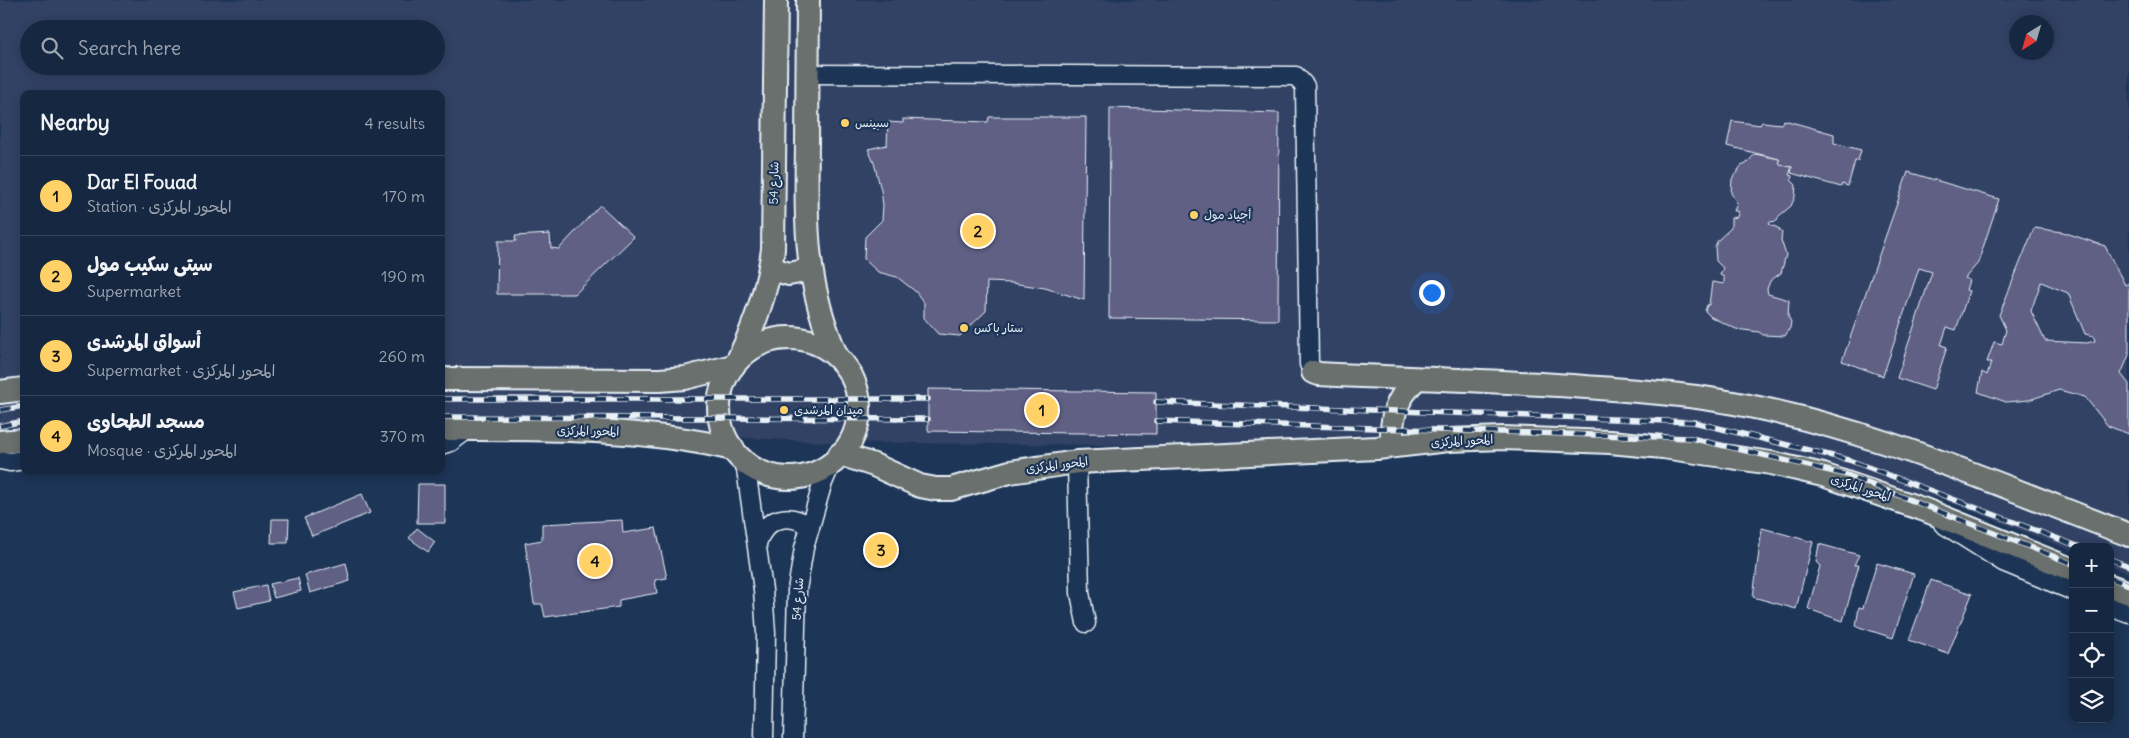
<!DOCTYPE html>
<html lang="en">
<head>
<meta charset="utf-8">
<style>
	body { margin:0; font-family:Delius,"Playpen Sans Arabic",sans-serif; background:#1f3048; color:#f1f3f6 }
	.controls { position:absolute; right:15px; bottom:15px; display:grid; overflow:hidden; border-radius:10px; box-shadow:0 2px 12px #0003 }
	.controls button { width:45px; height:45px; display:grid; place-items:center; padding:0; border:0; border-bottom:1px solid #35445a; background:#162841; color:#f1f3f6; font:25px sans-serif }
	.compass { position:absolute; left:2009px; top:15px; width:45px; height:45px; border-radius:50%; background:#162841; box-shadow:0 2px 12px #0003; rotate:217deg }
	.you { position:absolute; left:1431px; top:292px; width:18px; height:18px; margin:-12px; border:4px solid #fff; border-radius:50%; background:#1a73e8; box-shadow:0 0 0 8px #1a73e833 }
	.badge { display:grid; place-items:center; width:32px; height:32px; border-radius:50%; background:#ffd166; color:#111; font-size:16px; font-weight:700 }
	.pin { position:absolute; translate:-50% -50%; border:2px solid #fff; box-shadow:0 1px 5px #0006 }
	.list { margin:0; padding:0; list-style:none }
	h2 { display:flex; justify-content:space-between; align-items:center; height:65px; margin:0; padding:0 20px; font-size:21px }
	h2 small { font-size:16px; font-weight:400; color:#9ea6b1 }
	.list li { display:grid; grid-template-columns:32px 1fr auto; gap:15px; align-items:center; box-sizing:border-box; height:80px; padding:0 20px; border-top:1px solid #35445a }
	.list b { display:block; font-size:19px; white-space:nowrap }
	.list p { margin:0; font-size:16px; white-space:nowrap; color:#9ea6b1 }
	.list em { font-size:16px; font-style:normal; color:#9ea6b1 }
	.icon { flex:none; width:28px; height:28px; fill:none; stroke:currentColor; stroke-width:2; stroke-linecap:round; stroke-linejoin:round }
	.map { position:relative; flex:none; width:2129px; height:738px; overflow:hidden }
	.search { position:absolute; background:#162841; box-shadow:0 2px 12px #0003; left:20px; top:20px; width:425px; height:55px; display:flex; align-items:center; gap:12px; box-sizing:border-box; padding:0 18px; border-radius:28px; color:#9ea6b1; font-size:19px }
	.panel { position:absolute; background:#162841; box-shadow:0 2px 12px #0003; left:20px; top:90px; width:425px; height:385px; border-radius:10px }
	.map>svg:first-child { display:block }
	.built { fill:#314265; fill-rule:evenodd }
	.building { fill:#606185; stroke:#e8f1f8; fill-rule:evenodd }
	.lines { fill:none; stroke-linecap:round; stroke-linejoin:round }
	.minor-casing { stroke:#e8f1f8; stroke-width:21 }
	.major-casing { stroke:#e8f1f8; stroke-width:26 }
	.minor { stroke:#1d3557; stroke-width:18 }
	.major { stroke:#6a706d; stroke-width:22 }
	.rail-casing { stroke:#e8f1f8; stroke-width:5.5 }
	.rail { stroke:#1d3557; stroke-width:4; stroke-dasharray:11; stroke-linecap:butt }
	.poi-dot { fill:#ffd166; stroke:#1d3557; stroke-width:2 }
	.labels { text-anchor:middle; stroke-width:4.5; stroke-linejoin:round; paint-order:stroke }
	.poi-label { font-size:12px; fill:#e8f1f8; stroke:#1d3557; text-anchor:start }
	.street-label { font-size:12px; fill:#e8f1f8; stroke:#1d3557 }
</style>
</head>
<body>
<div class="map">
<svg width="2129" height="738" viewBox="0 0 2129 738">
	<rect width="100%" height="100%" fill="#1d3557"/>
	<filter id="ink" filterUnits="userSpaceOnUse"><feTurbulence type="fractalNoise" baseFrequency=".02" numOctaves="2"/><feDisplacementMap in="SourceGraphic" scale="10" xChannelSelector="R" yChannelSelector="G"/><feConvolveMatrix kernelMatrix="1 2 1 2 8 2 1 2 1" color-interpolation-filters="sRGB"/></filter>
	<g filter="url(#ink)">
		<path class="built" d="M0,0H2129V573L2110,566V547H2073V551L1941,499L1831,476L1689,455L1563,450L822,442L441,421V94H24V424L0,428ZM2016,22H2046V52H2016ZM29,29H436V66H29Z"/>
		<g class="building">
			<path d="M1110,108L1279,113L1278,320L1109,318Z"/>
			<path d="M989,117H1086L1084,300L1045,288L1012,283L987,282L986,311L960,336L938,334L924,318V303L916,292L897,277L878,272L864,259L865,237L882,220L883,205L881,190L874,163L868,149L887,145L888,122L903,123V119L988,122Z"/>
			<path d="M1784,120L1834,134V143L1861,150L1858,161H1855L1848,186L1842,184L1841,187L1791,173L1792,167L1780,165L1779,159L1727,146L1732,121L1760,125L1762,122L1781,124Z"/>
			<path d="M1755,154L1779,159L1780,165L1792,167L1789,175L1792,176L1791,180L1796,185L1795,197L1791,206L1779,216L1777,221L1770,222L1769,224L1778,228L1782,233L1781,240L1786,255L1781,273L1770,281L1767,289L1768,294L1789,300L1788,316L1791,322L1790,328L1785,336L1763,335L1759,332L1736,329L1711,317L1705,311L1707,305H1709L1712,282L1724,284V277L1720,275L1723,268L1716,261L1715,246L1718,240L1731,228V218L1737,217L1738,214L1737,211H1734L1737,203L1731,193L1732,179L1741,166L1746,164Z"/>
			<path d="M1908,172L1999,199L1978,263L1965,278L1969,280L1966,290L1969,291L1956,330L1947,327L1941,345L1947,347L1933,390L1897,378L1932,272L1919,268L1883,376L1842,361Z"/>
			<path d="M600,205L634,237L575,294H497L498,241H516L515,236L550,234L551,248L559,249Z"/>
			<path d="M2034,228L2063,232L2105,246L2125,285L2129,283V355L2121,374L2129,384V434L2108,426L2085,397L2059,390L2029,400L2006,402L1978,392L1982,372L1987,375L1991,362H1987L1994,342L2002,344L2006,330L1999,315ZM2041,282L2068,293L2085,334L2094,336L2095,341L2087,343L2045,341L2031,311Z"/>
			<path d="M928,389L1156,392V434L928,431Z"/>
			<path d="M418,484H445V523H417Z"/>
			<path d="M362,494L370,513L312,536L304,518Z"/>
			<path d="M272,519H289L288,543H271Z"/>
			<path d="M622,520L623,533L656,528L667,578L655,580L657,593L619,600V607L545,617L542,604H534L525,543L542,540V524Z"/>
			<path d="M417,528L435,542L428,552L409,538Z"/>
			<path d="M1762,528L1813,542L1796,609L1753,597Z"/>
			<path d="M1819,544L1859,555L1854,565H1859L1843,621L1808,609L1820,566L1816,562Z"/>
			<path d="M346,563L350,581L310,593L305,575Z"/>
			<path d="M1877,563L1914,574L1893,638L1856,626L1859,607L1863,608Z"/>
			<path d="M298,578L301,591L274,598L270,584Z"/>
			<path d="M1931,580L1972,594L1948,654L1909,640Z"/>
			<path d="M266,585L269,601L238,608L234,592Z"/>
		</g>
		<g class="lines">
			<defs>
				<g id="minor">
					<path d="M807,74L1296,76L1305,86L1309,364L1313,372"/>
					<path d="M441,445L451,442L468,429"/>
					<path d="M0,460L10,462L24,460"/>
					<path d="M745,462L763,590L766,633L764,738"/>
					<path d="M1077,462L1080,593L1086,623"/>
					<path d="M1943,524L2003,562L2073,591"/>
					<path d="M757,543C765,518 789,511 810,527"/>
					<path d="M2110,606L2129,613"/>
					<path d="M793,738L797,590L804,548L822,485L831,464"/>
				</g>
				<g id="major">
					<path d="M808,0C808,48 807,96 807,144C806,225 804,281 837,357"/>
					<path d="M770,268L789,274L810,270"/>
					<circle cx="789" cy="408" r="70"/>
					<path d="M739,358C756,322 768,288 773,249L776,0"/>
					<path d="M1313,372L1319,374C1413,379 1506,380 1599,388C1638,391 1677,393 1716,400C1860,423 1994,483 2129,535"/>
					<path d="M441,379L660,380L685,378L733,366"/>
					<path d="M0,392L24,389"/>
					<path d="M441,429C539,429 638,427 733,449"/>
					<path d="M0,442L24,440"/>
					<path d="M1393,446C1389,419 1396,399 1416,379"/>
					<path d="M840,454L874,465L920,486L936,489H951L1010,472L1077,462L1377,448L1449,440L1503,438L1610,442L1663,447L1771,463L1823,475L1925,510L2073,570"/>
					<path d="M2110,586L2129,593"/>
				</g>
			</defs>
			<use href="#minor" class="minor-casing"/>
			<use href="#major" class="major-casing"/>
			<use href="#minor" class="minor"/>
			<use href="#major" class="major"/>
			<defs>
				<g id="rail">
					<path d="M441,399H928"/>
					<path d="M1156,402L1694,422L1849,460L2080,547"/>
					<path d="M0,410L24,406"/>
					<path d="M441,417L928,419"/>
					<path d="M1156,421L1691,438L1847,475L2073,564"/>
					<path d="M0,426L24,421"/>
					<path d="M2110,559L2129,566"/>
					<path d="M2110,578L2129,585"/>
				</g>
			</defs>
			<use href="#rail" class="rail-casing"/>
			<use href="#rail" class="rail"/>
		</g>
	</g>
	<g class="poi-dot">
		<circle cx="845" cy="123" r="5"/>
		<circle cx="1194" cy="215" r="5"/>
		<circle cx="964" cy="328" r="5"/>
		<circle cx="784" cy="410" r="5"/>
	</g>
	<g class="labels">
		<g class="poi-label">
			<text x="855" y="127">سبينس</text>
			<text x="1204" y="219">أجياد مول</text>
			<text x="974" y="332">ستار باكس</text>
			<text x="794" y="414">ميدان المرشدى</text>
		</g>
		<g class="street-label">
			<text transform="translate(774 183) rotate(-89)" y="4">شارع 54</text>
			<text transform="translate(588 431) rotate(1)" y="4">المحور المركزى</text>
			<text transform="translate(1462 441) rotate(-3)" y="4">المحور المركزى</text>
			<text transform="translate(1057 465) rotate(-7)" y="4">المحور المركزى</text>
			<text transform="translate(1861 488) rotate(18)" y="4">المحور المركزى</text>
			<text transform="translate(798 599) rotate(-86)" y="4">شارع 54</text>
		</g>
	</g>
</svg>
<div class="controls">
<button>+</button>
<button>−</button>
<button><svg class="icon" aria-label="locate" viewBox="0 0 24 24"><circle cx="12" cy="12" r="6"/><path d="M12 2v4M12 18v4M2 12h4M18 12h4"/></svg></button>
<button><svg class="icon" aria-label="layers" viewBox="0 0 24 24"><path d="M12 4l9 5-9 5-9-5zM3 14l9 5 9-5"/></svg></button>
</div>
<svg class="compass" viewBox="-18 -18 36 36"><path d="M0-13l5 13h-10z" fill="#e53935"/><path d="M0 13l5-13h-10z" fill="#9ea6b1"/></svg>
<div class="you"></div>
<div class="pin badge" style="left:1042px;top:410px">1</div>
<div class="pin badge" style="left:978px;top:231px">2</div>
<div class="pin badge" style="left:881px;top:550px">3</div>
<div class="pin badge" style="left:595px;top:561px">4</div>
<div class="search"><svg class="icon" aria-label="search" viewBox="0 0 24 24"><circle cx="10" cy="10" r="6"/><path d="M15 15l6 6"/></svg>Search here</div>
<section class="panel">
<h2>Nearby<small>4 results</small></h2>
<ul class="list">
<li><span class="badge">1</span><div><b>Dar El Fouad</b><p>Station · المحور المركزى</p></div><em>170 m</em></li>
<li><span class="badge">2</span><div><b>سيتى سكيب مول</b><p>Supermarket</p></div><em>190 m</em></li>
<li><span class="badge">3</span><div><b>أسواق المرشدى</b><p>Supermarket · المحور المركزى</p></div><em>260 m</em></li>
<li><span class="badge">4</span><div><b>مسجد الطحاوى</b><p>Mosque · المحور المركزى</p></div><em>370 m</em></li>
</ul>
</section>
</div>
</body>
</html>
